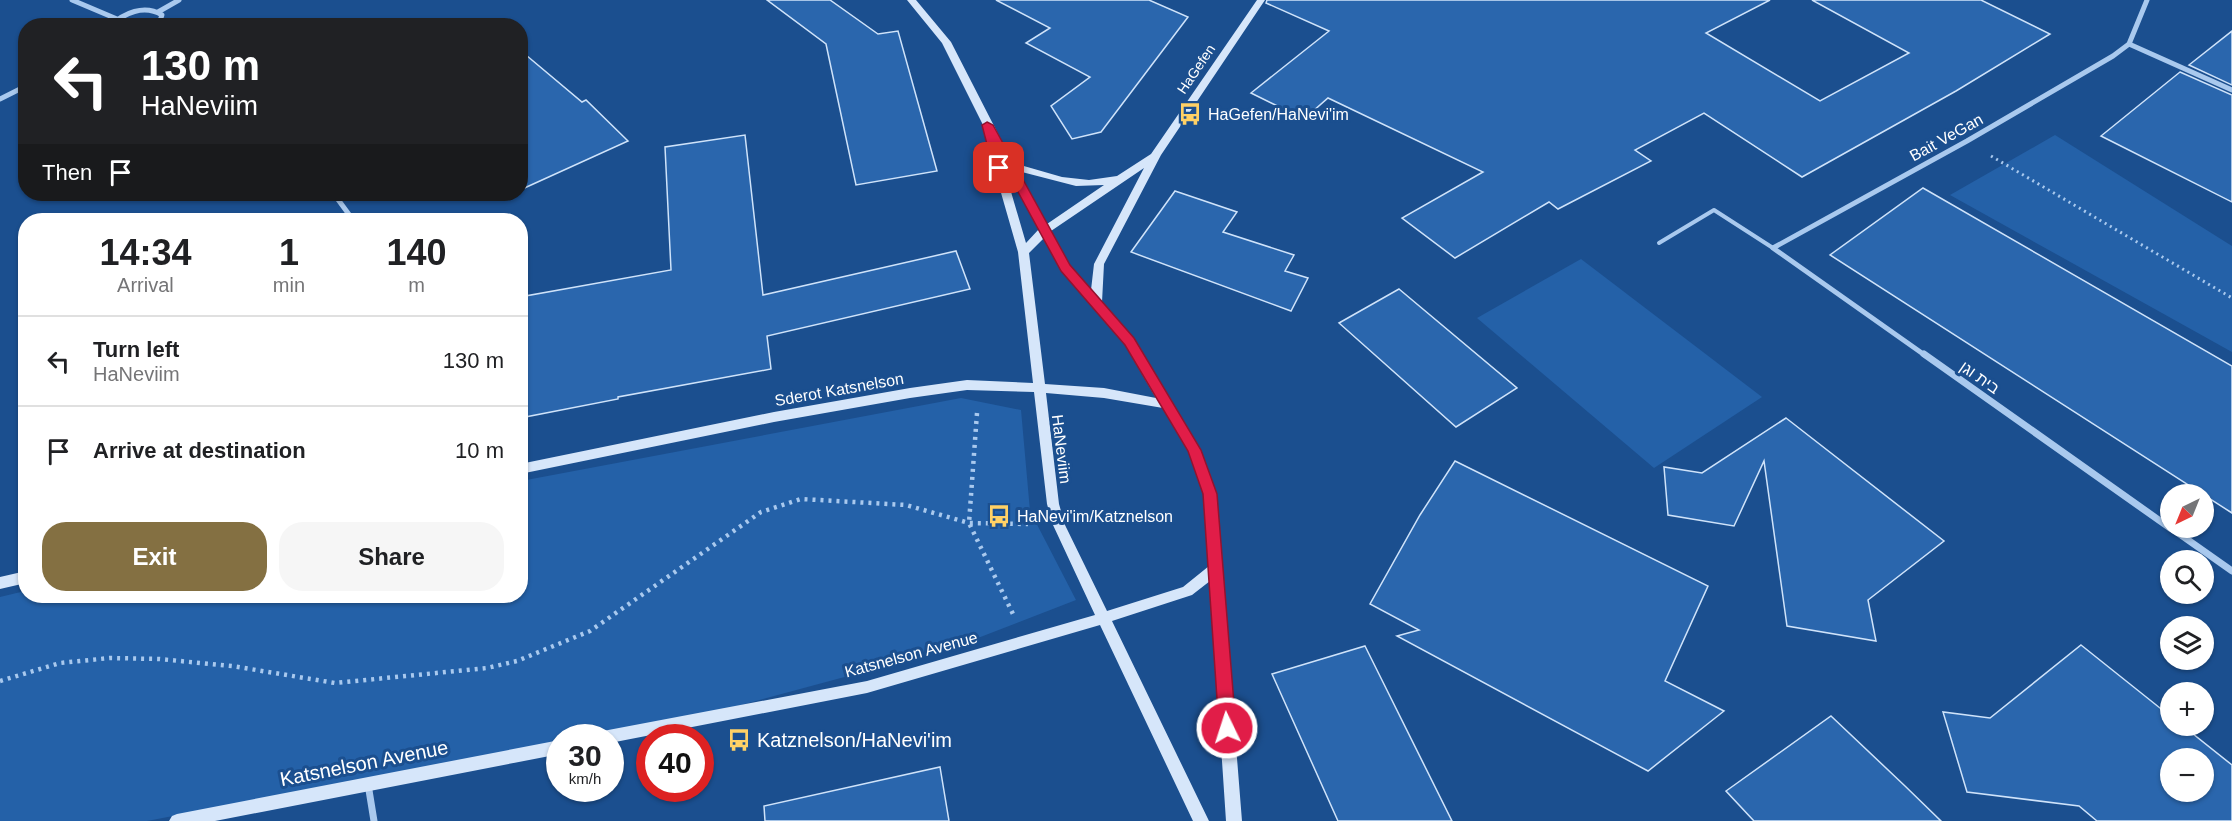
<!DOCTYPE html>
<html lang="en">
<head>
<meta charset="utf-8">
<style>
  :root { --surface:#fff; --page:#f6f6f6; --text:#202124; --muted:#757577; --line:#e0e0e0; --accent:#847042 }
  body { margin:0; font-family:Arial,Heebo,sans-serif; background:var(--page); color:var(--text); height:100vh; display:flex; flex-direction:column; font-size:22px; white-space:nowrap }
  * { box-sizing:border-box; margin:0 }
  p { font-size:20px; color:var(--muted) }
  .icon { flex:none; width:33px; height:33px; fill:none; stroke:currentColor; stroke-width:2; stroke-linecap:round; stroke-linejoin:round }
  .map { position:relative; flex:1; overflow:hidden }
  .side { position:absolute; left:18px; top:213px; width:510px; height:390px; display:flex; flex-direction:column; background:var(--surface); border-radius:24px; box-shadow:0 2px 4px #0004 }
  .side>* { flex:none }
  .top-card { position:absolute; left:18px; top:18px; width:510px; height:183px; border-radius:24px; box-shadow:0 2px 4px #0004; background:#202124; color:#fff; overflow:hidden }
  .needle { width:39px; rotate:223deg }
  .buttons { position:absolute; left:2160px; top:484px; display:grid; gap:12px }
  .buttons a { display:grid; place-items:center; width:54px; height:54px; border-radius:50%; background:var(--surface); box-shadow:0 2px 4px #0004; font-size:30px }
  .speed { position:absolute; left:546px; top:724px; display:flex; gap:12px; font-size:30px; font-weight:700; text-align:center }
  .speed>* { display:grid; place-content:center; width:78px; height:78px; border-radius:50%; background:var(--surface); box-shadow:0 2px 4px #0004; line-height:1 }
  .speed small { font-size:15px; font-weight:400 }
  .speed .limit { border:9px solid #d22; background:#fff; color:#111 }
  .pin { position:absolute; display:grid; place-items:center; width:51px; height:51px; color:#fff; margin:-26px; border-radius:12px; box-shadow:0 3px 9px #0006 }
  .me { position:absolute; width:66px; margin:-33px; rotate:356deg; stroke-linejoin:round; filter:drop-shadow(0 0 4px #0008) }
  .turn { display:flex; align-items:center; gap:21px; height:126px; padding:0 24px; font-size:27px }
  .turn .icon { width:78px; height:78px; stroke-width:2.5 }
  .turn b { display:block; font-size:42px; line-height:51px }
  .then { display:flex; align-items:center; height:57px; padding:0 24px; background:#0003; gap:12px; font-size:22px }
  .eta { display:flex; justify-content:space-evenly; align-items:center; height:102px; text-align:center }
  .eta b { font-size:36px; font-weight:800; line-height:42px }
  .primary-button { display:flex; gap:12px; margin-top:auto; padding:12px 24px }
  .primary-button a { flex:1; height:69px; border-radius:24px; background:var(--accent); color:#fff; font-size:24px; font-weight:800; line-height:69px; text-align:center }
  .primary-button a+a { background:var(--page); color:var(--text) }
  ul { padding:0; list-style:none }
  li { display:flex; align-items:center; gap:18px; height:90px; padding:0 24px; border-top:2px solid var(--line) }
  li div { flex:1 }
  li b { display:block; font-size:22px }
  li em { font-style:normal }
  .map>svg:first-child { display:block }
</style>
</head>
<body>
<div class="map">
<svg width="2232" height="821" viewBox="0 0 2232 821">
  <rect width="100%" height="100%" fill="#1b4f8f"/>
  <!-- green -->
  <g fill="#2461a8">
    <polygon points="2055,135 2232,246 2232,352 1950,195"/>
    <polygon points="1581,259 1762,397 1654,468 1477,318"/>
    <polygon points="961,398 1021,410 1030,511 1076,600 952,648 719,711 578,738 560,738 559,742 147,821 0,821 0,597 25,591 26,596 520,596 521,481"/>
  </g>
  <!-- building -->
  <g fill="#2a66ad" stroke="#cfe3fa" stroke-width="1.5" fill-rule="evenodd">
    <polygon points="767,0 830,0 878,34 898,31 937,171 856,185 826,44"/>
    <polygon points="996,0 1149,0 1188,17 1101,132 1072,139 1051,106 1090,77 1026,43 1050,28"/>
    <polygon points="1267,0 1770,0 1706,33 1820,101 1909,53 1812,0 1981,0 2050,34 1956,91 1802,177 1704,113 1635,150 1651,161 1558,209 1549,202 1455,258 1402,218 1483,172 1328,98 1304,119 1251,93 1329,31 1266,3"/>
    <polygon points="2232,31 2232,85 2189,65"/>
    <polygon points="520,50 582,102 586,100 628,141 520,190"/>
    <polygon points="2180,72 2232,95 2232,202 2101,136"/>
    <polygon points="745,135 763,295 956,251 970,289 767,336 771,369 618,397 618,399 520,418 520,297 671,270 665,147"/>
    <polygon points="1923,188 2232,366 2232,513 1830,255"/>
    <polygon points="1175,191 1237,212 1223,232 1294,255 1285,271 1308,278 1291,311 1131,252"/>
    <polygon points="1399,289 1517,388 1456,427 1339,323"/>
    <polygon points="1786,418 1944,541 1868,600 1876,641 1787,626 1764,461 1734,526 1668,515 1664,467 1702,473"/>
    <polygon points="1455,461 1708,586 1665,681 1724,711 1648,771 1397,636 1419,630 1370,604 1420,515"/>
    <path d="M2081,645L2170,716V726H2183L2232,765V821H2097L2079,806L1967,792L1943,712L1990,718ZM2170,759H2204V792H2170Z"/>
    <polygon points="1365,646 1452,821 1338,821 1272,674"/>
    <polygon points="1831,716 1905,786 1941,821 1754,821 1726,791"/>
    <polygon points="940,767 949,821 765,821 764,806"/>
  </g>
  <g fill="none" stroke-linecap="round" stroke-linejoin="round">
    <!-- path-far1 -->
    <polyline stroke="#a9c9ee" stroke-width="3" stroke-dasharray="2 4" stroke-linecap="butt" points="1991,156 2232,298"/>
    <!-- path -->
    <g stroke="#a9c9ee" stroke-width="4.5" stroke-dasharray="3 5" stroke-linecap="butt">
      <polyline points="977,413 969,523 1013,614"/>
      <polyline points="0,681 60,663 110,658 159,659 232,666 335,683 487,668 517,661 590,631 761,512 801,499 906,505 969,523 1028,524"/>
    </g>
    <!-- lane -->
    <polyline stroke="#a9c9ee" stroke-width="4" points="1659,243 1714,210 1773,248"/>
    <!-- street-far1 -->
    <g stroke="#a9c9ee" stroke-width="5">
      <polyline points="72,0 117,19"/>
      <polyline points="158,12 179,0"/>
      <path d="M110,26C124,13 144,4 162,15L158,26"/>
      <polyline points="2129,44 2232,90"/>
      <polyline points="0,99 26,86"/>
      <polyline points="334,194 353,220"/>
      <polyline points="1926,356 1773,248 1967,141 2113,56 2129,44 2147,0"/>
    </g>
    <!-- street -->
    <g stroke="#a9c9ee" stroke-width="7">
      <polyline points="1924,354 2170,528"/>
      <polyline points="2171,528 2232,571"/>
      <polyline points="368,784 374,821"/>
    </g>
    <!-- secondary -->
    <g fill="#d6e6fa" fill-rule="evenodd">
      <path d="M907,0H916L951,42L1013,163L1062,177L1089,180L1117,176L1151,154L1257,0H1265L1161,155L1104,264L1102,302L1133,339L1198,447L1216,494L1242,821H1226L1210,581L1192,595L1112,621L1209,821H1193L1100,625L867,693L610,743V738H596L598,733L603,731L867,681L1095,615L1053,525L1047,504L1034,392L967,390L910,398L774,422L520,474V464L774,412L910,388L967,380L1033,383L1018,252L987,144L991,141L942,43ZM1002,161L1039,229L1026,243ZM1144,168L1094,264L1091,290L1070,266L1051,231ZM1018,171L1076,186L1104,185L1047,224ZM1044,238L1062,271L1125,345L1156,398L1104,388L1045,384L1029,253ZM1046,393L1104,398L1163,408L1188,451L1204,494L1209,566L1183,587L1107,611L1065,525L1059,504Z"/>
      <polygon points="26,571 26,583 0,589 0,577"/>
      <polygon points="560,740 560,754 215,821 169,821 172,816 177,814"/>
    </g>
  </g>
  <!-- route -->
  <polygon fill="#e11d48" stroke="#92132f" stroke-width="1.5" points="987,122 993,125 1070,265 1134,338 1201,450 1217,494 1236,728 1233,733 1227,735 1221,733 1219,728 1203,494 1188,451 1125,345 1061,271 1005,168 999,171 993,168 982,125"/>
  <!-- icons -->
  <defs>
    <g id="bus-bare" transform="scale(1.8)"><path d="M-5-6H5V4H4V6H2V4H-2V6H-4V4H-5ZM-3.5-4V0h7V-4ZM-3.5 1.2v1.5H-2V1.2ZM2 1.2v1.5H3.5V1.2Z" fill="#ffd166" stroke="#1b4f8f" stroke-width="2.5" paint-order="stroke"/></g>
  </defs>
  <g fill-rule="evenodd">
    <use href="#bus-bare" x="1190" y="114"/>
    <use href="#bus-bare" x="999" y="516"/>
    <use href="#bus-bare" x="739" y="740"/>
  </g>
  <g text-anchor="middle" stroke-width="6" stroke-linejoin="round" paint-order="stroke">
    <!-- far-street labels -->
    <g font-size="14" fill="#fff" stroke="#1b4f8f">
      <text transform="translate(1196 69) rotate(-56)" y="5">HaGefen</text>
    </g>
    <!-- poi labels -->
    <g font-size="16" fill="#fff" stroke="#1b4f8f" text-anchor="start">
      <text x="1208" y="120">HaGefen/HaNevi'im</text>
      <text x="1017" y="522">HaNevi'im/Katznelson</text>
    </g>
    <!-- street labels -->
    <g font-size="16" fill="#fff" stroke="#1b4f8f">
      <text transform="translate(1946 137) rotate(-29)" y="6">Bait VeGan</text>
      <text transform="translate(1980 377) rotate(35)" y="6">בית וגן</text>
      <text transform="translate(839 389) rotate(-10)" y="6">Sderot Katsnelson</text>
      <text transform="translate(1062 449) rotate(83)" y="6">HaNeviim</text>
      <text transform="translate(911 654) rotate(-15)" y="6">Katsnelson Avenue</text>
    </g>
    <!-- near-poi labels -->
    <g font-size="20" fill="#fff" stroke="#1b4f8f" text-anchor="start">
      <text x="757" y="747">Katznelson/HaNevi'im</text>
    </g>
    <!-- near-street labels -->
    <g font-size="20" fill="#fff" stroke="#1b4f8f">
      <text transform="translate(364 763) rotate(-11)" y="7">Katsnelson Avenue</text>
    </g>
  </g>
</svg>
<div class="buttons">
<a><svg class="needle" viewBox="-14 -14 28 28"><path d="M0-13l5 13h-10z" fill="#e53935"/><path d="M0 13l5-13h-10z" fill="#757577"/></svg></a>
<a><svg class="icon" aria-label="search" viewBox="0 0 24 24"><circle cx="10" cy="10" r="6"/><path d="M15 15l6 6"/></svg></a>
<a><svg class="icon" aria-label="layers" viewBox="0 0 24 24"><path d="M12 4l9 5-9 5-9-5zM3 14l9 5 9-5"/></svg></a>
<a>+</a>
<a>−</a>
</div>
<div class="speed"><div>30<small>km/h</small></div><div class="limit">40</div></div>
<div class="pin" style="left:999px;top:168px;background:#d93025"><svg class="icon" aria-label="arrive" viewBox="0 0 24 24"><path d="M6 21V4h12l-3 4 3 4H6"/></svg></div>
<svg class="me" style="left:1227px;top:728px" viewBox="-20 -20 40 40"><circle r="17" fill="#e11d48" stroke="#fff" stroke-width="3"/><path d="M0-11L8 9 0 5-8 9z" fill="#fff"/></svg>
<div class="top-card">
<div class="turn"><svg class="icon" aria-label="left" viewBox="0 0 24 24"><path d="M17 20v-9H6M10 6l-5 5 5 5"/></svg><div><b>130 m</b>HaNeviim</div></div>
<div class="then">Then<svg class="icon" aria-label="arrive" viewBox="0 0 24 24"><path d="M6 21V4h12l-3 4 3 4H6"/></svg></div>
</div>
<section class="side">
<div class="eta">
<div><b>14:34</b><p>Arrival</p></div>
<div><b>1</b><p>min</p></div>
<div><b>140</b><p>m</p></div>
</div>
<ul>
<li><svg class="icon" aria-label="left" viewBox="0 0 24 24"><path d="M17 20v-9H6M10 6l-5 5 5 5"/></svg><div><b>Turn left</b><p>HaNeviim</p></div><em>130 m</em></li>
<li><svg class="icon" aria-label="arrive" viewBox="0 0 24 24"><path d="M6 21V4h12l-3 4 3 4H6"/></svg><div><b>Arrive at destination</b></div><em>10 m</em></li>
</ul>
<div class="primary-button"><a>Exit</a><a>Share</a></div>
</section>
</div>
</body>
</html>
